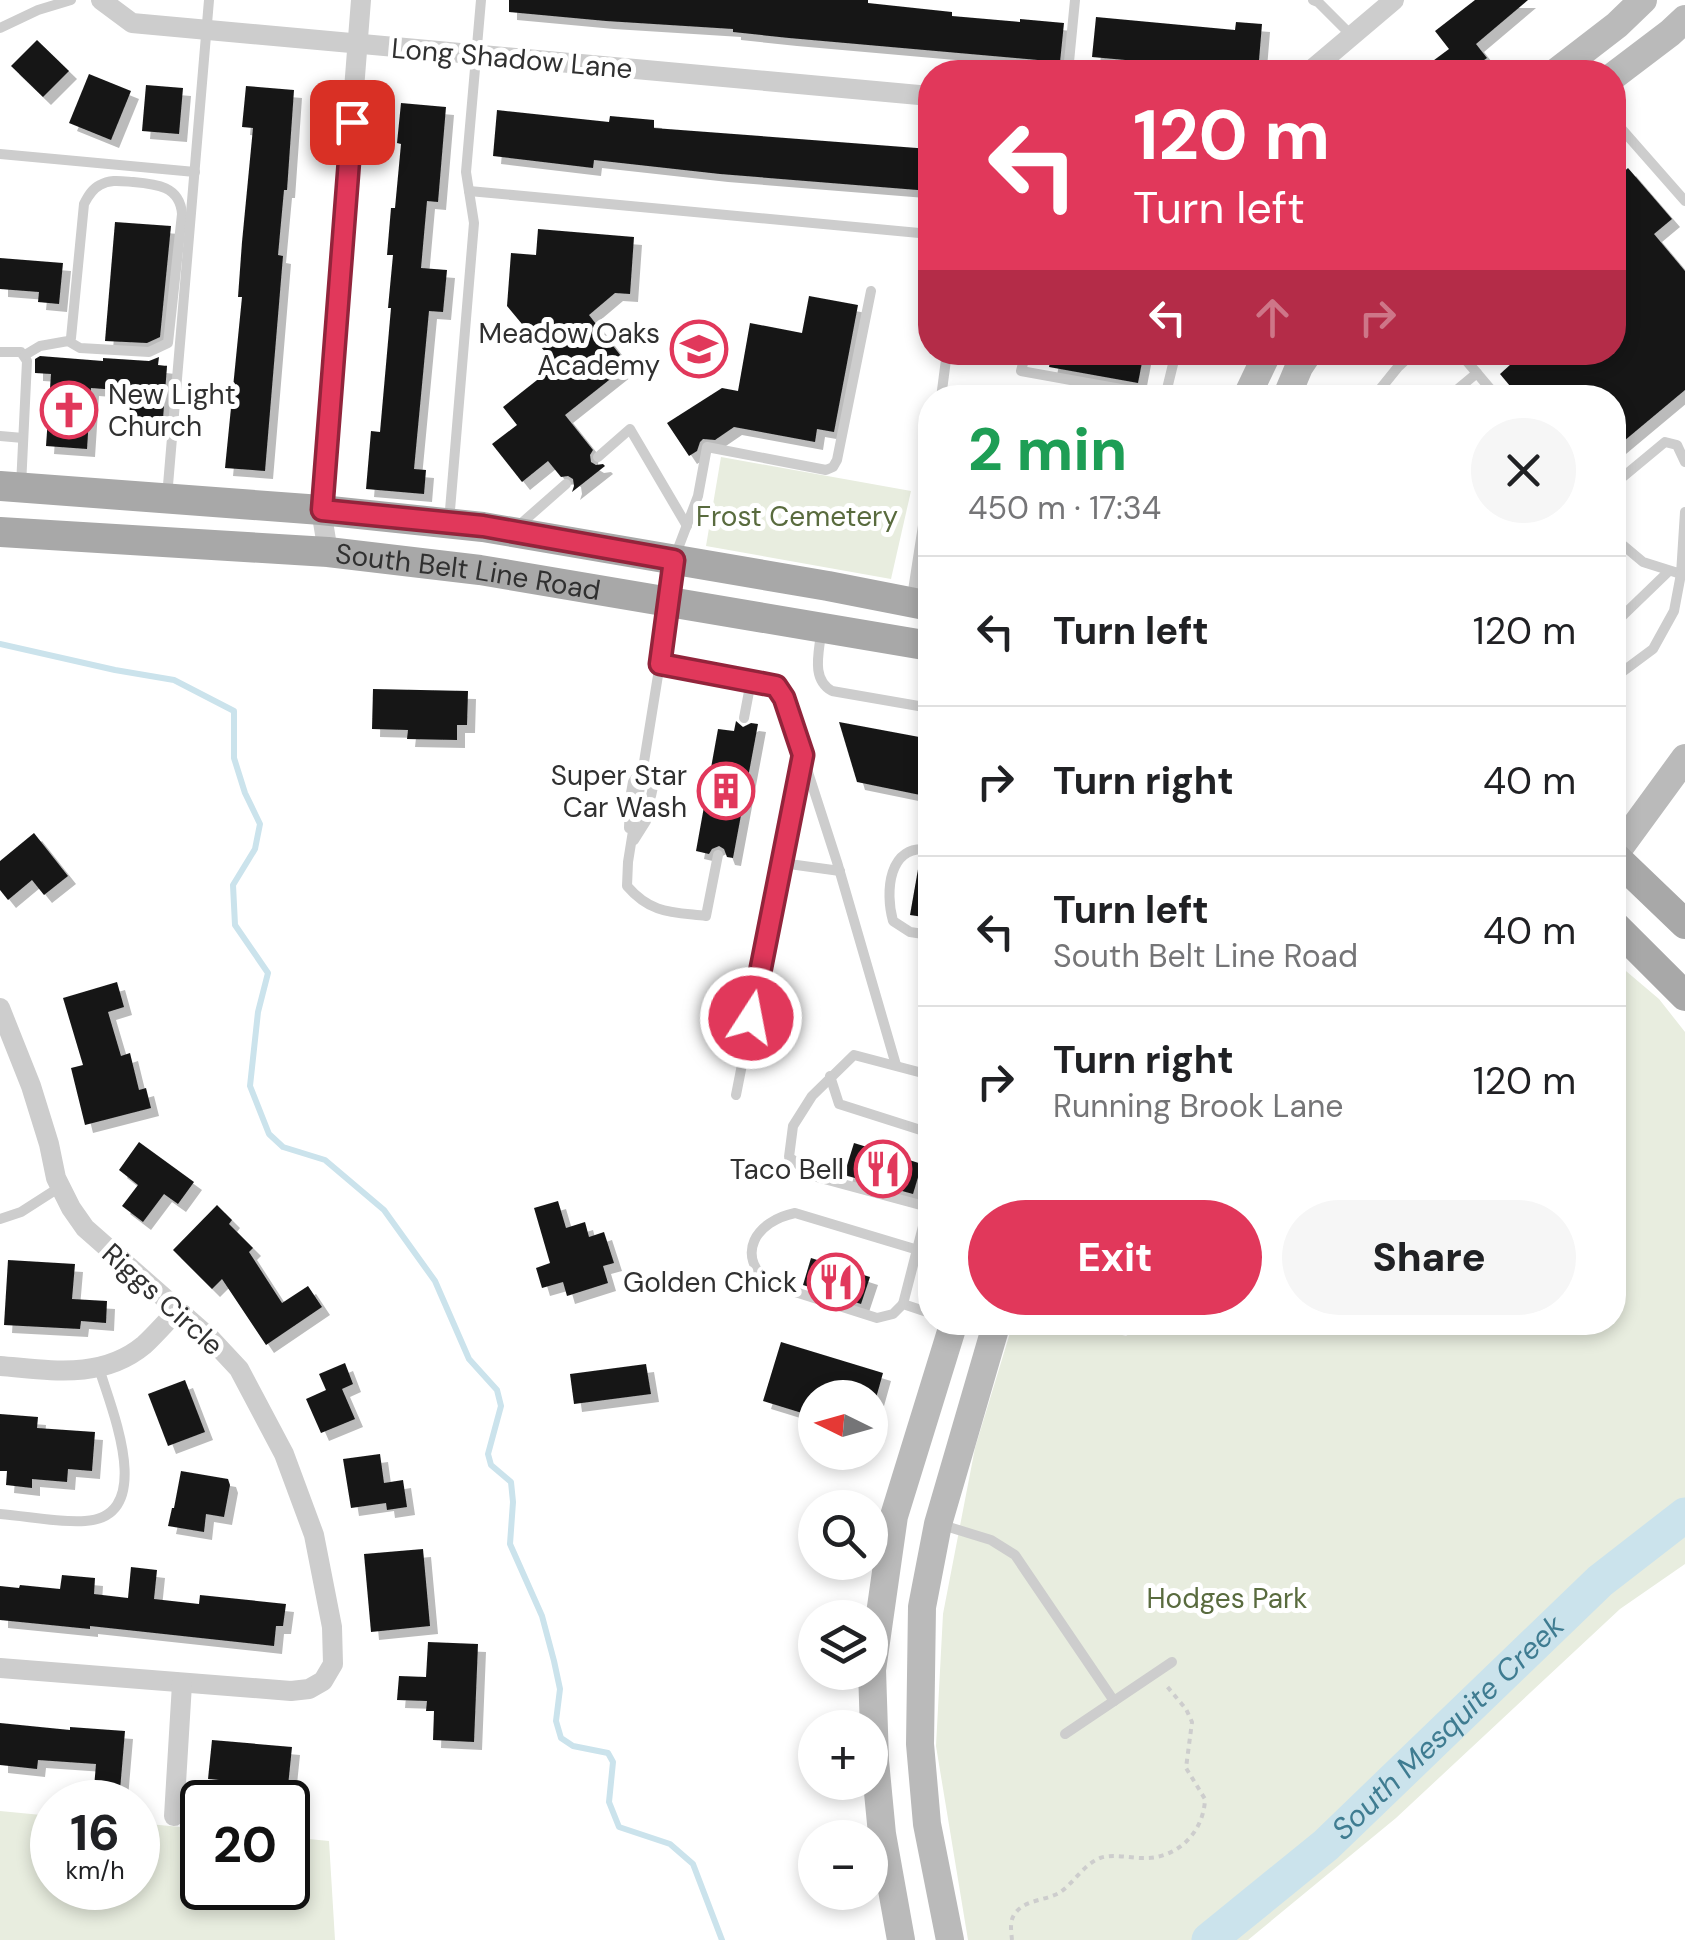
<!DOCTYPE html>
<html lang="en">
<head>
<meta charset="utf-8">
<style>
  :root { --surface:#fff; --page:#f6f6f6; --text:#202124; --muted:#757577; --line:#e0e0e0; --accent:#e1385b }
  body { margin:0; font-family:"DM Sans",sans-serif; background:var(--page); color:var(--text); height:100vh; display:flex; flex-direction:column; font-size:38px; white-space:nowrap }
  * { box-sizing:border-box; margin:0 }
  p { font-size:32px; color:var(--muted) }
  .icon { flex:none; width:55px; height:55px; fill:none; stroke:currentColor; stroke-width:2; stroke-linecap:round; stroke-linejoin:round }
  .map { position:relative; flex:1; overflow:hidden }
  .side { position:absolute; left:918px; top:385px; width:708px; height:950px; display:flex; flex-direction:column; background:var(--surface); border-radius:40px; box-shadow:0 5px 15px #0003 }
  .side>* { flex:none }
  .top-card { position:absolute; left:918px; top:60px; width:708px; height:305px; border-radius:40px; box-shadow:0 5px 15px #0003; background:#e1385b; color:#fff; overflow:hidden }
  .needle { width:65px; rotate:275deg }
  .controls { position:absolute; left:798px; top:1380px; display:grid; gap:20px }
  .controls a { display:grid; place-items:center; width:90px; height:90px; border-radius:50%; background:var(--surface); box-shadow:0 5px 15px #0003; font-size:50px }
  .speed { position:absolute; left:30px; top:1780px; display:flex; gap:20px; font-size:50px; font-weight:700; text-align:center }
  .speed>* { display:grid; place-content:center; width:130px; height:130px; border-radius:50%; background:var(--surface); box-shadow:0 5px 15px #0003; line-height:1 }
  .speed small { font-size:25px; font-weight:400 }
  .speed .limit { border:5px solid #111; border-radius:15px; background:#fff; color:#111 }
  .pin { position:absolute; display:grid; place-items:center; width:85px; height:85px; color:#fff; margin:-42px; border-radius:20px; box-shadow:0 5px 15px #0006 }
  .me { position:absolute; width:110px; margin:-55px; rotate:11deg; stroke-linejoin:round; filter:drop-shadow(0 0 8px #0008) }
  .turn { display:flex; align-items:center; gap:35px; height:210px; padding:0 50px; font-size:45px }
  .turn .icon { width:130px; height:130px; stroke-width:2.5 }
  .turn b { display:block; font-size:70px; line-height:85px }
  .lanes { display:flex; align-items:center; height:95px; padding:0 50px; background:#0003; justify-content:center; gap:50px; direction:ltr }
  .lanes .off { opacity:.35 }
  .round { display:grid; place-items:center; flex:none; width:105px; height:105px; border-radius:52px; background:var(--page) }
  .head { display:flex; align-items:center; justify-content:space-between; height:170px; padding:0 50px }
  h1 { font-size:60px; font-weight:800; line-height:75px; color:#1e9e55 }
  .primary-button { display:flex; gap:20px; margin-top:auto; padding:20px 50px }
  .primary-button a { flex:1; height:115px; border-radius:60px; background:var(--accent); color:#fff; font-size:40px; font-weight:800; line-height:115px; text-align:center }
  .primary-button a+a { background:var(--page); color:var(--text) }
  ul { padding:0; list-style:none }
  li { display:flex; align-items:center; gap:30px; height:150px; padding:0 50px; border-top:2px solid var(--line) }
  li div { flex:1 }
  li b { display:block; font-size:38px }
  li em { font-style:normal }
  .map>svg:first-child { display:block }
</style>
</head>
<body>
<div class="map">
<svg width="1685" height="1940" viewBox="0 0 1685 1940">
  <defs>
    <filter id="shadow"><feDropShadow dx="8" dy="8" stdDeviation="0" flood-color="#0004"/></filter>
  </defs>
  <rect width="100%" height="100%" fill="#fff"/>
  <!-- green -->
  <g fill="#e8eddf">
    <polygon points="721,457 911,491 891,579 706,546"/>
    <polygon points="1613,960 1659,999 1685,1032 1685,1564 1620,1609 1396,1818 1248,1940 968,1940 936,1746 943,1614 975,1448 1013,1323 1076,1323 1126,1336 1148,1322 1612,1322"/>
    <polygon points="0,1811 52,1816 52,1888 138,1888 138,1823 202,1829 202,1888 288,1888 288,1837 329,1841 335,1940 0,1940"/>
  </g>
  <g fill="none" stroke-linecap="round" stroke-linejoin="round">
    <!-- stream -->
    <polyline stroke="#cbe3ec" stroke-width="6" points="0,644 115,670 174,680 234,711 234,758 245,793 260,824 255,849 233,885 235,925 268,973 258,1012 250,1086 269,1134 283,1147 325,1160 384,1210 435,1281 469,1359 497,1390 501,1406 488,1454 491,1465 511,1482 513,1502 510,1544 542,1616 554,1661 560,1689 556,1721 561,1738 573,1746 608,1753 613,1762 609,1802 619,1827 670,1844 693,1864 722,1940"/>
    <!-- river -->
    <path stroke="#cbe3ec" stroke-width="35" id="s1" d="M1209,1940L1326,1845L1600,1581L1685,1515"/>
  </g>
  <!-- building -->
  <g fill="#171717" filter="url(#shadow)">
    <polygon points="509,0 868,0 868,3 952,12 952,16 1020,22 1020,19 1064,23 1060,62 789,38 733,32 733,29 606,21 509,12"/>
    <polygon points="1475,0 1528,0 1476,44 1487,58 1467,72 1418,72 1449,49 1435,31"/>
    <polygon points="1096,17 1235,30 1236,22 1262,24 1258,72 1092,57"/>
    <polygon points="37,40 69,71 43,97 11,66"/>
    <polygon points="89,74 131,91 111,140 69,123"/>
    <polygon points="146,85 183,88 179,134 142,131"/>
    <polygon points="246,86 294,90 287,190 284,190 278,255 283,256 265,471 225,468 242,297 238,297 242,242 253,128 242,127"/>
    <polygon points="401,103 446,107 438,202 427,201 421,268 447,270 443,312 429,311 414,469 426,470 424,494 366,489 371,431 380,432 391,308 388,308 393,255 387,255 391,208 395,208 401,144 397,143"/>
    <polygon points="497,110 609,122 610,116 654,120 654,128 930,149 930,191 720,174 594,160 593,168 493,156"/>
    <polygon points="1628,168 1672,219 1654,234 1685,271 1685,390 1612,451 1612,398 1520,398 1500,374 1511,364 1501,352 1612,352 1612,182"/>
    <polygon points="115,222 171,226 160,337 147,343 105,341"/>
    <polygon points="538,229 634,237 630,294 615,293 589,315 628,365 565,415 593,450 590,455 591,462 596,465 603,464 605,466 572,492 574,486 573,479 568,476 561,477 548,461 522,482 492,444 517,425 503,407 556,365 507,306 511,253 536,255"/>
    <polygon points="0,258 63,263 59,304 38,302 39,292 0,289"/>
    <polygon points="809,296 858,305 834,432 817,429 815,442 734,427 715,440 703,439 700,442 697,451 689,456 667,423 722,388 738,391 750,323 802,333"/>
    <polygon points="1052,352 1144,352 1138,383 1049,367"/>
    <polygon points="40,356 103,361 103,358 149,361 159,357 158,365 167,366 162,432 128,430 131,391 91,388 87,449 46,446 51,374 35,373 35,359"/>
    <polygon points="373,689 468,691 467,725 457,725 457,740 407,739 408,730 372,729"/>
    <polygon points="736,721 743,727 751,723 758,724 733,858 727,857 724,849 719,846 712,849 709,854 696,851 718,729 734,731"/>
    <polygon points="839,722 930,739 930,797 857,782"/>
    <polygon points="34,833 68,876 44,895 32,880 8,900 0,890 0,861"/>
    <polygon points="920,858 930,859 930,918 910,915"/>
    <polygon points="117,982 124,1007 108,1012 121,1056 130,1053 139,1090 146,1088 151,1108 85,1125 71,1068 83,1065 63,998"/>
    <polygon points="139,1142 194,1182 178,1204 164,1194 143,1222 122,1206 138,1185 119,1170"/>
    <polygon points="854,1143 922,1164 913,1194 844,1175"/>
    <polygon points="558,1201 566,1228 585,1222 589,1237 604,1232 614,1263 603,1266 608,1283 567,1296 563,1282 542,1288 536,1268 550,1263 534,1208"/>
    <polygon points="217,1205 232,1220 229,1224 253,1248 249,1252 282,1303 308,1286 322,1307 266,1345 222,1279 212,1289 173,1250"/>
    <polygon points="811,1258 870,1277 861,1304 803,1285"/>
    <polygon points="8,1260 75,1264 72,1299 107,1301 106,1323 81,1321 80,1329 4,1325"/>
    <polygon points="781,1342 883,1373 876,1398 815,1398 815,1417 763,1401"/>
    <polygon points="345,1363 353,1384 342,1389 355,1419 321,1433 306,1399 326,1390 319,1374"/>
    <polygon points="646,1364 651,1394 574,1404 570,1374"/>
    <polygon points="185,1380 205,1432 168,1446 148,1394"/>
    <polygon points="0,1414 38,1417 37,1428 95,1432 92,1471 68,1469 67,1482 32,1479 32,1488 6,1485 7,1471 0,1471"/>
    <polygon points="380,1454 384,1483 403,1480 407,1507 387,1510 386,1503 351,1508 343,1459"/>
    <polygon points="181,1471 228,1479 230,1485 224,1517 206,1514 204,1532 168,1526 172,1508 174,1508"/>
    <polygon points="423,1549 430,1626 371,1632 364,1554"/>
    <polygon points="131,1567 157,1570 154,1599 199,1604 200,1595 286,1604 283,1626 276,1626 274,1646 90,1626 90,1629 0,1620 0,1586 19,1588 20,1585 60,1589 62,1575 95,1578 94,1594 128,1598"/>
    <polygon points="428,1642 478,1644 474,1742 433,1740 434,1711 426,1711 427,1701 397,1700 399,1676 426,1677"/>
    <polygon points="0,1723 70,1730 70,1727 125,1731 120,1790 94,1788 96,1764 38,1760 37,1769 0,1765"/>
    <polygon points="212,1740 292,1747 288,1786 208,1779"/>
  </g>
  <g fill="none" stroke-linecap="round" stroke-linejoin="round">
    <!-- path -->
    <path stroke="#cdcdcd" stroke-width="4" stroke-dasharray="5 5" stroke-linecap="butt" d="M1012,1940C1011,1929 1009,1919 1017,1911C1027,1900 1046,1900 1059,1893C1074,1883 1083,1865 1100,1858C1114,1853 1132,1859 1147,1858C1180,1857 1204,1830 1205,1799L1186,1768L1192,1722L1186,1709L1165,1684"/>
    <!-- lane -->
    <g stroke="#cdcdcd" stroke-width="10">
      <polyline points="1313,0 1318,2 1351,35"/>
      <polyline points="0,28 38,10 71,0"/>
      <polyline points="1068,72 1075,0"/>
      <polyline points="1612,118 1685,201"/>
      <polyline points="0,154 195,172"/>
      <polyline points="469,191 930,234"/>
      <polyline points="871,291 837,460 833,467 826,470 707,447 698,496 674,559 660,663 775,686 784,698 837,862 896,1065"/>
      <polyline points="0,352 21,352 27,361 21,486"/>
      <polyline points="1026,352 1021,371 1165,397 1176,352"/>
      <polyline points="1459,352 1498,398"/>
      <path d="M25,355L40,346L68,341L71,338L84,204C88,196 92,189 100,185C110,179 121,181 133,182C156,184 180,186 182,214L168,343L149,352L80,348L68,341"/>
      <polyline points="941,398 947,352"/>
      <polyline points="1373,398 1398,367 1414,352"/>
      <polyline points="1447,398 1477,373"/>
      <polyline points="0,436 23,438"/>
      <polyline points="598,457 630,429 687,526"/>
      <polyline points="1612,486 1665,442 1677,445 1685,462"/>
      <polyline points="167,497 209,0"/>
      <polyline points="449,522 474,223 466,172 481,0"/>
      <polyline points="516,528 566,484"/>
      <polyline points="1612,536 1643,562 1681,574 1685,512"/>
      <polyline points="912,597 930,480"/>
      <polyline points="1612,626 1669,571"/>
      <path d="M821,633C819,653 811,679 832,691L930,708"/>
      <polyline points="1612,676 1618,675 1653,649 1674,611 1681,574 1684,574"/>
      <polyline points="744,718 751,681"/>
      <polyline points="631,793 633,782 643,768 653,787 651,796"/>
      <polyline points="639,793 660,663"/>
      <path d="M637,806L628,862L627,886C651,914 672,912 706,916L718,855"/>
      <polyline points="629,828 630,804"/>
      <polyline points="634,840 646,821 649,809"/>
      <path d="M930,850C888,842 885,893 893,921L910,932L930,935"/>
      <polyline points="782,863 840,871"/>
      <polyline points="930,1075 854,1055 812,1096 793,1126 789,1157 813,1176 928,1207 930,1200"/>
      <polyline points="830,1076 839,1104 930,1133"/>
      <polyline points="736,1095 803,756"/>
      <polyline points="0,1219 21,1212 60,1187"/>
      <path d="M918,1250L795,1213C756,1221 734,1255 770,1284L877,1318L893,1314L903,1304L930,1313"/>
      <polyline points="903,1304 928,1207"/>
      <path d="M0,1514C27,1516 59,1523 85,1521C158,1516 110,1406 99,1368"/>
      <polyline points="939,1524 991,1540 1015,1555 1114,1701"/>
      <polyline points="1065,1734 1172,1662"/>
    </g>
    <!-- street -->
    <g stroke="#cdcdcd" stroke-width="20">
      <polyline points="101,0 132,23 930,96"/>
      <polyline points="1309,72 1394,0"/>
      <polyline points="328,552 321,510 361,0"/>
      <polyline points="0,1008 31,1086 49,1144 56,1178 71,1208 85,1228 211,1339 239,1369 284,1454 314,1535 332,1627 333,1664 323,1681 309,1689 291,1691 0,1668"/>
      <path d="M0,1366C50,1370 102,1380 144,1345C155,1335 166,1322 177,1311"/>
      <polyline points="174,1816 182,1684"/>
    </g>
    <!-- secondary -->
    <g stroke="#bababa" stroke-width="28">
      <polyline points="1556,72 1617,25 1643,0"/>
      <polyline points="1612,77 1670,33 1685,19"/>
      <polyline points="1246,398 1268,352"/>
      <polyline points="1286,398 1299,367 1309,352"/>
      <polyline points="1612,858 1685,758"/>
      <polyline points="901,1940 882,1834 875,1761 872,1670 894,1516 954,1322"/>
      <polyline points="950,1940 927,1824 920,1744 922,1607 938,1524 997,1322"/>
    </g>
    <!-- primary -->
    <g stroke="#a8a8a8" stroke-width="30">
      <polyline points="0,486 321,510 483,527 828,586 930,606"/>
      <path id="s2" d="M0,532L328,552L480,570L930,646"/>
      <polyline points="1612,854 1685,924"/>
      <polyline points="1612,923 1685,996"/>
    </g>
  </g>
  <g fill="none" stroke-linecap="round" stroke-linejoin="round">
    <!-- route casing -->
    <g stroke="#92243b" stroke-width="25">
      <polyline id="route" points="352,122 322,510 483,526 674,560 660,664 776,686 784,698 803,755 751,1018"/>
    </g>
    <!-- route -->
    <use href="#route" stroke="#e1385b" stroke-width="18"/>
  </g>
  <!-- icons -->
  <defs>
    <g id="school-ring" transform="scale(2.875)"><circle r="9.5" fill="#fff" stroke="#e1385b" stroke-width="1.5"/><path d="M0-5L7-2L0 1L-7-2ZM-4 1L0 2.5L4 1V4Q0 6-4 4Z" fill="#e1385b"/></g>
    <g id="church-ring" transform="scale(2.875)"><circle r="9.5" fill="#fff" stroke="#e1385b" stroke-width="1.5"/><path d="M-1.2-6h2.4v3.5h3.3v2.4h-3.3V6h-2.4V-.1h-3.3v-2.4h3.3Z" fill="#e1385b"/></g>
    <g id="building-ring" transform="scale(2.875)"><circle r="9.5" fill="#fff" stroke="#e1385b" stroke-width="1.5"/><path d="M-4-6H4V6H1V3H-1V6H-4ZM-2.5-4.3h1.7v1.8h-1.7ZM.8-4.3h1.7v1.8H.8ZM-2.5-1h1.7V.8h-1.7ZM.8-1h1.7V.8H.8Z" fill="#e1385b"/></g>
    <g id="restaurant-ring" transform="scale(2.875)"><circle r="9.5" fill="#fff" stroke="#e1385b" stroke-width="1.5"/><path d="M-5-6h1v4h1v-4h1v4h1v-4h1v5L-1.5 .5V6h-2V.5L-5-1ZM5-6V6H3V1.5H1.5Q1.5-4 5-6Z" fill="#e1385b"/></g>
  </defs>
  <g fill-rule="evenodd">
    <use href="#school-ring" x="699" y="349"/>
    <use href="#church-ring" x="69" y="410"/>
    <use href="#building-ring" x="726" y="791"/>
    <use href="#restaurant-ring" x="883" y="1169"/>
    <use href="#restaurant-ring" x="836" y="1282"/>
  </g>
  <g text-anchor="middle" stroke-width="10" stroke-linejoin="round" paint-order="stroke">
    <!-- street labels -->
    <g font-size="28" fill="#303030" stroke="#fff">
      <text transform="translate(512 58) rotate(5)" y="10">Long Shadow Lane</text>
      <text dy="10" stroke="none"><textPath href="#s2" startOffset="470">South Belt Line Road</textPath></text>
      <text transform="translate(163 1299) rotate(42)" y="10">Riggs Circle</text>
    </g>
    <!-- poi labels -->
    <g font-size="28" fill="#303030" stroke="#fff" text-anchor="end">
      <text x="660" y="343">Meadow Oaks<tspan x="660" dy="32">Academy</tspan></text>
      <text x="108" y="404" text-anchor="start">New Light<tspan x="108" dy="32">Church</tspan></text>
      <text x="687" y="785">Super Star<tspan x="687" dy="32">Car Wash</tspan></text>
      <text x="844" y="1179">Taco Bell</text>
      <text x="797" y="1292">Golden Chick</text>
    </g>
    <!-- park labels -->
    <g font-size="28" fill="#596b3e" stroke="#fff">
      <text x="797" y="526">Frost Cemetery</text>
      <text x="1227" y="1608">Hodges Park</text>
    </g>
    <!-- water labels -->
    <g font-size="30" font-style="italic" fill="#3f7c91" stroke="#fff">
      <text dy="10" stroke="none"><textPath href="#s1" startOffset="320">South Mesquite Creek</textPath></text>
    </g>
  </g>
</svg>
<div class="controls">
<a><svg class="needle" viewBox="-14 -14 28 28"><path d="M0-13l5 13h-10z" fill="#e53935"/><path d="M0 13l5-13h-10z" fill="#757577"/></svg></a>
<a><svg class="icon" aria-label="search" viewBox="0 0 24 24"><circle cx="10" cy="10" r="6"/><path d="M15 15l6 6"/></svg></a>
<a><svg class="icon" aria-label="layers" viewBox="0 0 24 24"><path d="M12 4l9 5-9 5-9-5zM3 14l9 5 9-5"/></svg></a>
<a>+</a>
<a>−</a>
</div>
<div class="speed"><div>16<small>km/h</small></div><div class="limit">20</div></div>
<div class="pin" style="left:352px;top:122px;background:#d93025"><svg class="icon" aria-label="arrive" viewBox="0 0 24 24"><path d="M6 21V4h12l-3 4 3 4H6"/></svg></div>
<svg class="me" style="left:751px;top:1018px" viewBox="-20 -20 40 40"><circle r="17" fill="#e1385b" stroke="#fff" stroke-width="3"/><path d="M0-11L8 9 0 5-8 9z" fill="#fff"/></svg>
<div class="top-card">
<div class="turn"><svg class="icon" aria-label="left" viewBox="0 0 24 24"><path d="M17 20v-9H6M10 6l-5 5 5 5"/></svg><div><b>120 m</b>Turn left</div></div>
<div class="lanes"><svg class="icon" aria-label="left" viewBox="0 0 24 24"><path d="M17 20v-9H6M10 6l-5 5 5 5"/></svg><svg class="icon off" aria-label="ahead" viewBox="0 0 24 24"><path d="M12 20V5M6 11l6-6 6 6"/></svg><svg class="icon off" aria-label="right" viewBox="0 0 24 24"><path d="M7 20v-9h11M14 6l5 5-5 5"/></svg></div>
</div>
<section class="side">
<div class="head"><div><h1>2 min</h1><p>450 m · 17:34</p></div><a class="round"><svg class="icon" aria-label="close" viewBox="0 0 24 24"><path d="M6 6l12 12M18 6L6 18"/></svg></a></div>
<ul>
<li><svg class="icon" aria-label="left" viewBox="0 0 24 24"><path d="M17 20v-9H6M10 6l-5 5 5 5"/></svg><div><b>Turn left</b></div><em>120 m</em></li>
<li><svg class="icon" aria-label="right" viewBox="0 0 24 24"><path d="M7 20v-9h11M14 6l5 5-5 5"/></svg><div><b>Turn right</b></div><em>40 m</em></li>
<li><svg class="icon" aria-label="left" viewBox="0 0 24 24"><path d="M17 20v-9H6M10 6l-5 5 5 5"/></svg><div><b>Turn left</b><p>South Belt Line Road</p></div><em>40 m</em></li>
<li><svg class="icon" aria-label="right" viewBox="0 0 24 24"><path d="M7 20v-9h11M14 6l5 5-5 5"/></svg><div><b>Turn right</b><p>Running Brook Lane</p></div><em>120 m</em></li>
</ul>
<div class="primary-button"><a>Exit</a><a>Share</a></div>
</section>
</div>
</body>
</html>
